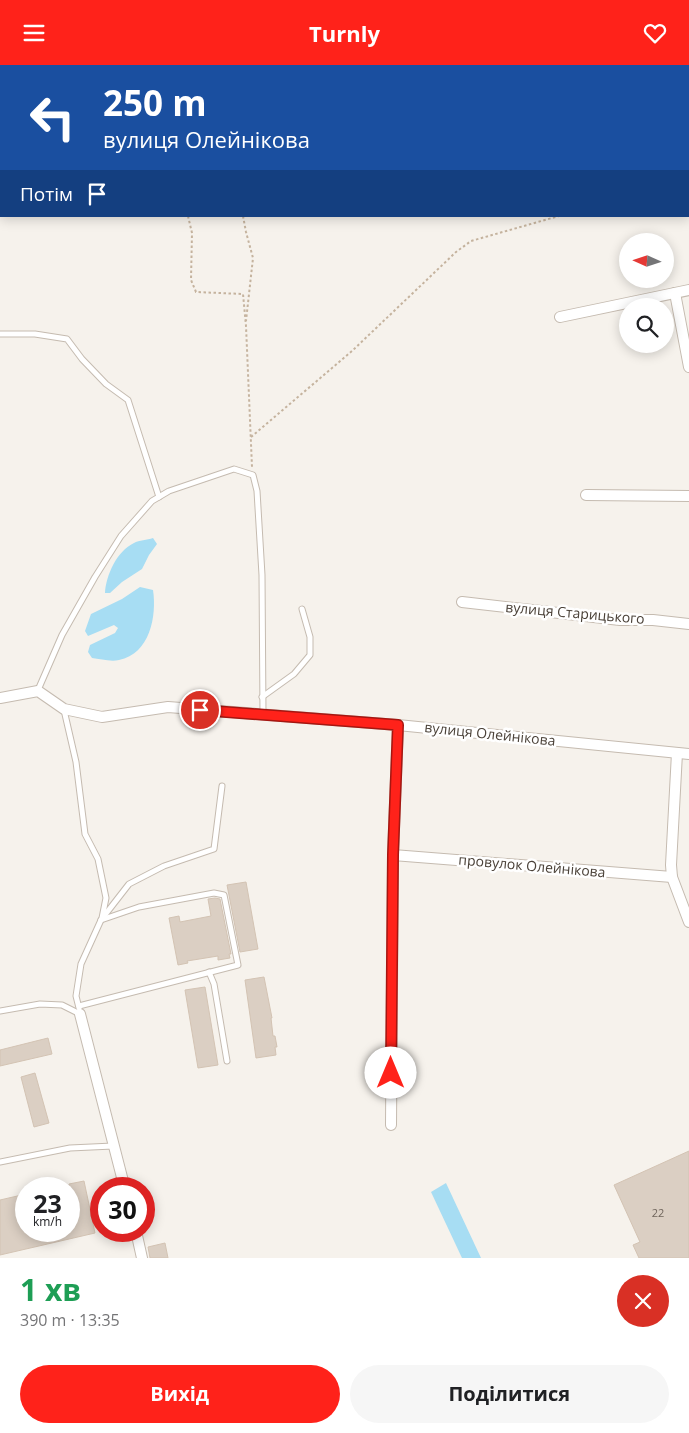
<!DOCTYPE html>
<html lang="uk">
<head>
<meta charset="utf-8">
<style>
  :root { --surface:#fff; --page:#f6f6f6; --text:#202124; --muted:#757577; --accent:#ff221a }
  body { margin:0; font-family:"Open Sans",sans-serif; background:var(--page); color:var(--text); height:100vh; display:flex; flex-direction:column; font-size:19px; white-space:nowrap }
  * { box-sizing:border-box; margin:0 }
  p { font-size:16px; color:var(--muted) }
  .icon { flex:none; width:28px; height:28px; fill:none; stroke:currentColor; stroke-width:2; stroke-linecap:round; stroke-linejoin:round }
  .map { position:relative; height:1193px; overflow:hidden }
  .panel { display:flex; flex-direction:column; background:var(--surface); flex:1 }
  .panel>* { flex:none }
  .hud { position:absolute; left:0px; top:0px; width:690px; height:152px; box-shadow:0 2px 12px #0003; background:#1a4fa0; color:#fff; overflow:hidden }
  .needle { width:32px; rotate:273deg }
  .controls { position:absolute; left:619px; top:168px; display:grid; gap:10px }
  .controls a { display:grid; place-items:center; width:55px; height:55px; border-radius:50%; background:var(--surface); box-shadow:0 2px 12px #0003; font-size:25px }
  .speed { position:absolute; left:15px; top:1112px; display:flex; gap:10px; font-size:25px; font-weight:700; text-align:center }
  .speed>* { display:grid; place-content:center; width:65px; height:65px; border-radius:50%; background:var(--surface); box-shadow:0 2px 12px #0003; line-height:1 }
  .speed small { font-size:12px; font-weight:400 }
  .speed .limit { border:8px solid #d22; background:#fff; color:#111 }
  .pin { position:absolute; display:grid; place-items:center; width:42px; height:42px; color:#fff; margin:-21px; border:2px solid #fff; border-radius:50%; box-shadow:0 1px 5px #0007 }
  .me { position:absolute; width:55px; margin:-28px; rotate:0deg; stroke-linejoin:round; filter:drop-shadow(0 0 4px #0008) }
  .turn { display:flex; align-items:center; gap:18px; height:105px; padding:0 20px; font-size:22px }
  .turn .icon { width:65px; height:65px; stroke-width:2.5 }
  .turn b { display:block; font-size:35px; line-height:42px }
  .then { display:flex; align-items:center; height:48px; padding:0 20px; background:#0003; gap:10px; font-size:19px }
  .round { display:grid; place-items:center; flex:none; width:52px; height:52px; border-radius:26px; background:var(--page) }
  .headline { display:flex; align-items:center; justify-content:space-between; height:85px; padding:0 20px }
  h1 { font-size:30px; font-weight:700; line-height:38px; color:#1e9e55 }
  .primary-button { display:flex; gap:10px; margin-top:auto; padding:10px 20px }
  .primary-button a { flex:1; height:58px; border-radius:30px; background:var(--accent); color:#fff; font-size:20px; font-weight:700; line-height:58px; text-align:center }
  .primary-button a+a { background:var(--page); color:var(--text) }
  header { display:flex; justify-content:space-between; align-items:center; height:65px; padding:0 20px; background:var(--accent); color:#fff; font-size:22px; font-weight:700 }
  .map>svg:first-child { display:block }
</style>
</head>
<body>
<header><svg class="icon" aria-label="menu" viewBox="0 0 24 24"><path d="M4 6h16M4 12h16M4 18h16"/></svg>Turnly<svg class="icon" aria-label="heart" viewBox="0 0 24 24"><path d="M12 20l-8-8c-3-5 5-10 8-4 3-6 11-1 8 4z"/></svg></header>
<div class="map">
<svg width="689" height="1193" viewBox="0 0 689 1193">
  <rect width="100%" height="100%" fill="#f6f2ec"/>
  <!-- water -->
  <g fill="#a7ddf3">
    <path d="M153,473L157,479L149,490L142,504L122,517L110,528H105C106,510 117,486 134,478C139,475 147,475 153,473Z"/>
    <path d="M140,522L153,525C157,551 150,589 119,595C111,597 100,594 92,593L88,587L90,580L115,568L118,563L114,560L88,571L85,566L91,549L122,534Z"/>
    <polygon points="446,1118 481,1193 462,1193 431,1127"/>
  </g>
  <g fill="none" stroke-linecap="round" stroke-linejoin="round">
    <!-- stream -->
    <polyline stroke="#a7ddf3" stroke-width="2.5" points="0,147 1,146"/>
  </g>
  <!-- building -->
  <g fill="#dbcfc3" stroke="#d3c3b3">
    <polygon points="246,817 258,884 240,887 227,820"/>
    <polygon points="215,833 220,834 231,889 229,889 230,893 218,895 218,891 187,896 188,898 178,900 169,853 179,851 180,857 211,851 208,834"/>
    <polygon points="264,912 272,953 271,953 273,971 275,971 277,982 275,982 276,990 256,993 245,915"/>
    <polygon points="205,922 218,1000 198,1003 185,925"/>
    <polygon points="48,973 52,989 0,1001 0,985"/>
    <polygon points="35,1008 49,1058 34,1062 21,1012"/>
    <polygon points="689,1086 689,1193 639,1193 633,1180 640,1177 614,1120"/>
    <polygon points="84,1116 95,1168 0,1190 0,1135 26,1129 26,1166 69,1166 69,1119"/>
    <polygon points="165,1178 168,1193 150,1193 148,1182"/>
  </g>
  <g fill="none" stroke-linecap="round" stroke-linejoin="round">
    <!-- service casing -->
    <g stroke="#c5bbb0" stroke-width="7">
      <g id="service">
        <polyline points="671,0 676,0"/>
        <polyline points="0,269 35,269 67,274 82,294 106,319 128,335 159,432"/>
        <polyline points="38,625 62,570 95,512 121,471 152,436 169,426 234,404 253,410 257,426 262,510 263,649"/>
        <polyline points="262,632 294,609 310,590 310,572 302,544"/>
        <polyline points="64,645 76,697 85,769 98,794 106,833 102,853"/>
        <polyline points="209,907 214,919 227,996"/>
        <polyline points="79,941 238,900 224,830 214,828 139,842 101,855"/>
        <polyline points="79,943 76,931 81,899 101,855 129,819 164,801 214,784 222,721"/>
        <polyline points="0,946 40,939 62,940 80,949"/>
        <polyline points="0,1097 70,1083 113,1081"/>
      </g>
    </g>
    <!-- minor casing -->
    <g stroke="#c5bbb0" stroke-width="12">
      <g id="minor">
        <polyline points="675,228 689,302"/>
        <polyline points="560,252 689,225"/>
        <polyline points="586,430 689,431"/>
        <polyline points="462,537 620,555 653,555 689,559"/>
        <polyline points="0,633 38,626 64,644 102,652 168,642 398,660 689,689"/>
        <polyline points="677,688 671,800 672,812 689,857"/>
        <polyline points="393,790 672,812"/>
        <polyline points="80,949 125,1124"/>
        <polyline points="391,1060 393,790 398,660"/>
        <polyline points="136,1166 142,1193"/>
      </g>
    </g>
    <!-- path -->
    <g stroke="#c5b39e" stroke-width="2" stroke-dasharray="2.5 2.5" stroke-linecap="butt">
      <polyline points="532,0 532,1"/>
      <polyline points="400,1 405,0"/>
      <polyline points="0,88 1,88"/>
      <polyline points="188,151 192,168 191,215 196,227 243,229 246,261 252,402"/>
      <polyline points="243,151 246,167 253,193 246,256"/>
      <polyline points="251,372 352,286 456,187 471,176 559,151"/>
    </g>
    <!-- service -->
    <use href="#service" stroke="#fff" stroke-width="5"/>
    <!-- minor -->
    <use href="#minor" stroke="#fff" stroke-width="10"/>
  </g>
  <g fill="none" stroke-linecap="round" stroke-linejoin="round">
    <!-- route casing -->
    <g stroke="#a61611" stroke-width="12">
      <polyline id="route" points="200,645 398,660 393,790 391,1008"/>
    </g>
    <!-- route -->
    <use href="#route" stroke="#ff221a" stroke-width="9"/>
  </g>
  <g text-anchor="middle" stroke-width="5" stroke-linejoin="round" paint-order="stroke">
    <!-- number labels -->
    <g font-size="11" fill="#6f655c">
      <text x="658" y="1152">22</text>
    </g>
    <!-- street labels -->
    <g font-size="14" fill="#4b4239" stroke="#fff">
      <text transform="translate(575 548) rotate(5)" y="5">вулиця Старицького</text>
      <text transform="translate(490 669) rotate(6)" y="5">вулиця Олейнікова</text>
      <text transform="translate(532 801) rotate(5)" y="5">провулок Олейнікова</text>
    </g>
  </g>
</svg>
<div class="controls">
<a><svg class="needle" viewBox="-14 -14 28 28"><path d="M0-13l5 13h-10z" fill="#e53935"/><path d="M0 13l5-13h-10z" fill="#757577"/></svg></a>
<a><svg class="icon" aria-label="search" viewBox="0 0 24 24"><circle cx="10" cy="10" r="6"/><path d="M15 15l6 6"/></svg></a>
</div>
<div class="speed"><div>23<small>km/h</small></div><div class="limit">30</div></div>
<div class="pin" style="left:200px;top:645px;background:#d93025"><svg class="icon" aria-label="arrive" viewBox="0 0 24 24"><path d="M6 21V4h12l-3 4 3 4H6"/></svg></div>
<svg class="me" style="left:391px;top:1008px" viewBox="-20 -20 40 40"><circle r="19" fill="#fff"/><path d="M0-13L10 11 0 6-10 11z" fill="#ff221a"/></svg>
<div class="hud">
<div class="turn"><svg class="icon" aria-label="left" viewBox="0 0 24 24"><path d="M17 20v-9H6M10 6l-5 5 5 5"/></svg><div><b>250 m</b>вулиця Олейнікова</div></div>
<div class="then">Потім<svg class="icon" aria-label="arrive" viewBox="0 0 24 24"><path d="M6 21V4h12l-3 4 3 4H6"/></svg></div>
</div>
</div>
<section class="panel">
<div class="headline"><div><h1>1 хв</h1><p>390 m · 13:35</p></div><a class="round" style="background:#d93025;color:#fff"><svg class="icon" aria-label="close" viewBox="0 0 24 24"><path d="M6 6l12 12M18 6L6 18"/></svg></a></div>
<div class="primary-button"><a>Вихід</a><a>Поділитися</a></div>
</section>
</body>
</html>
